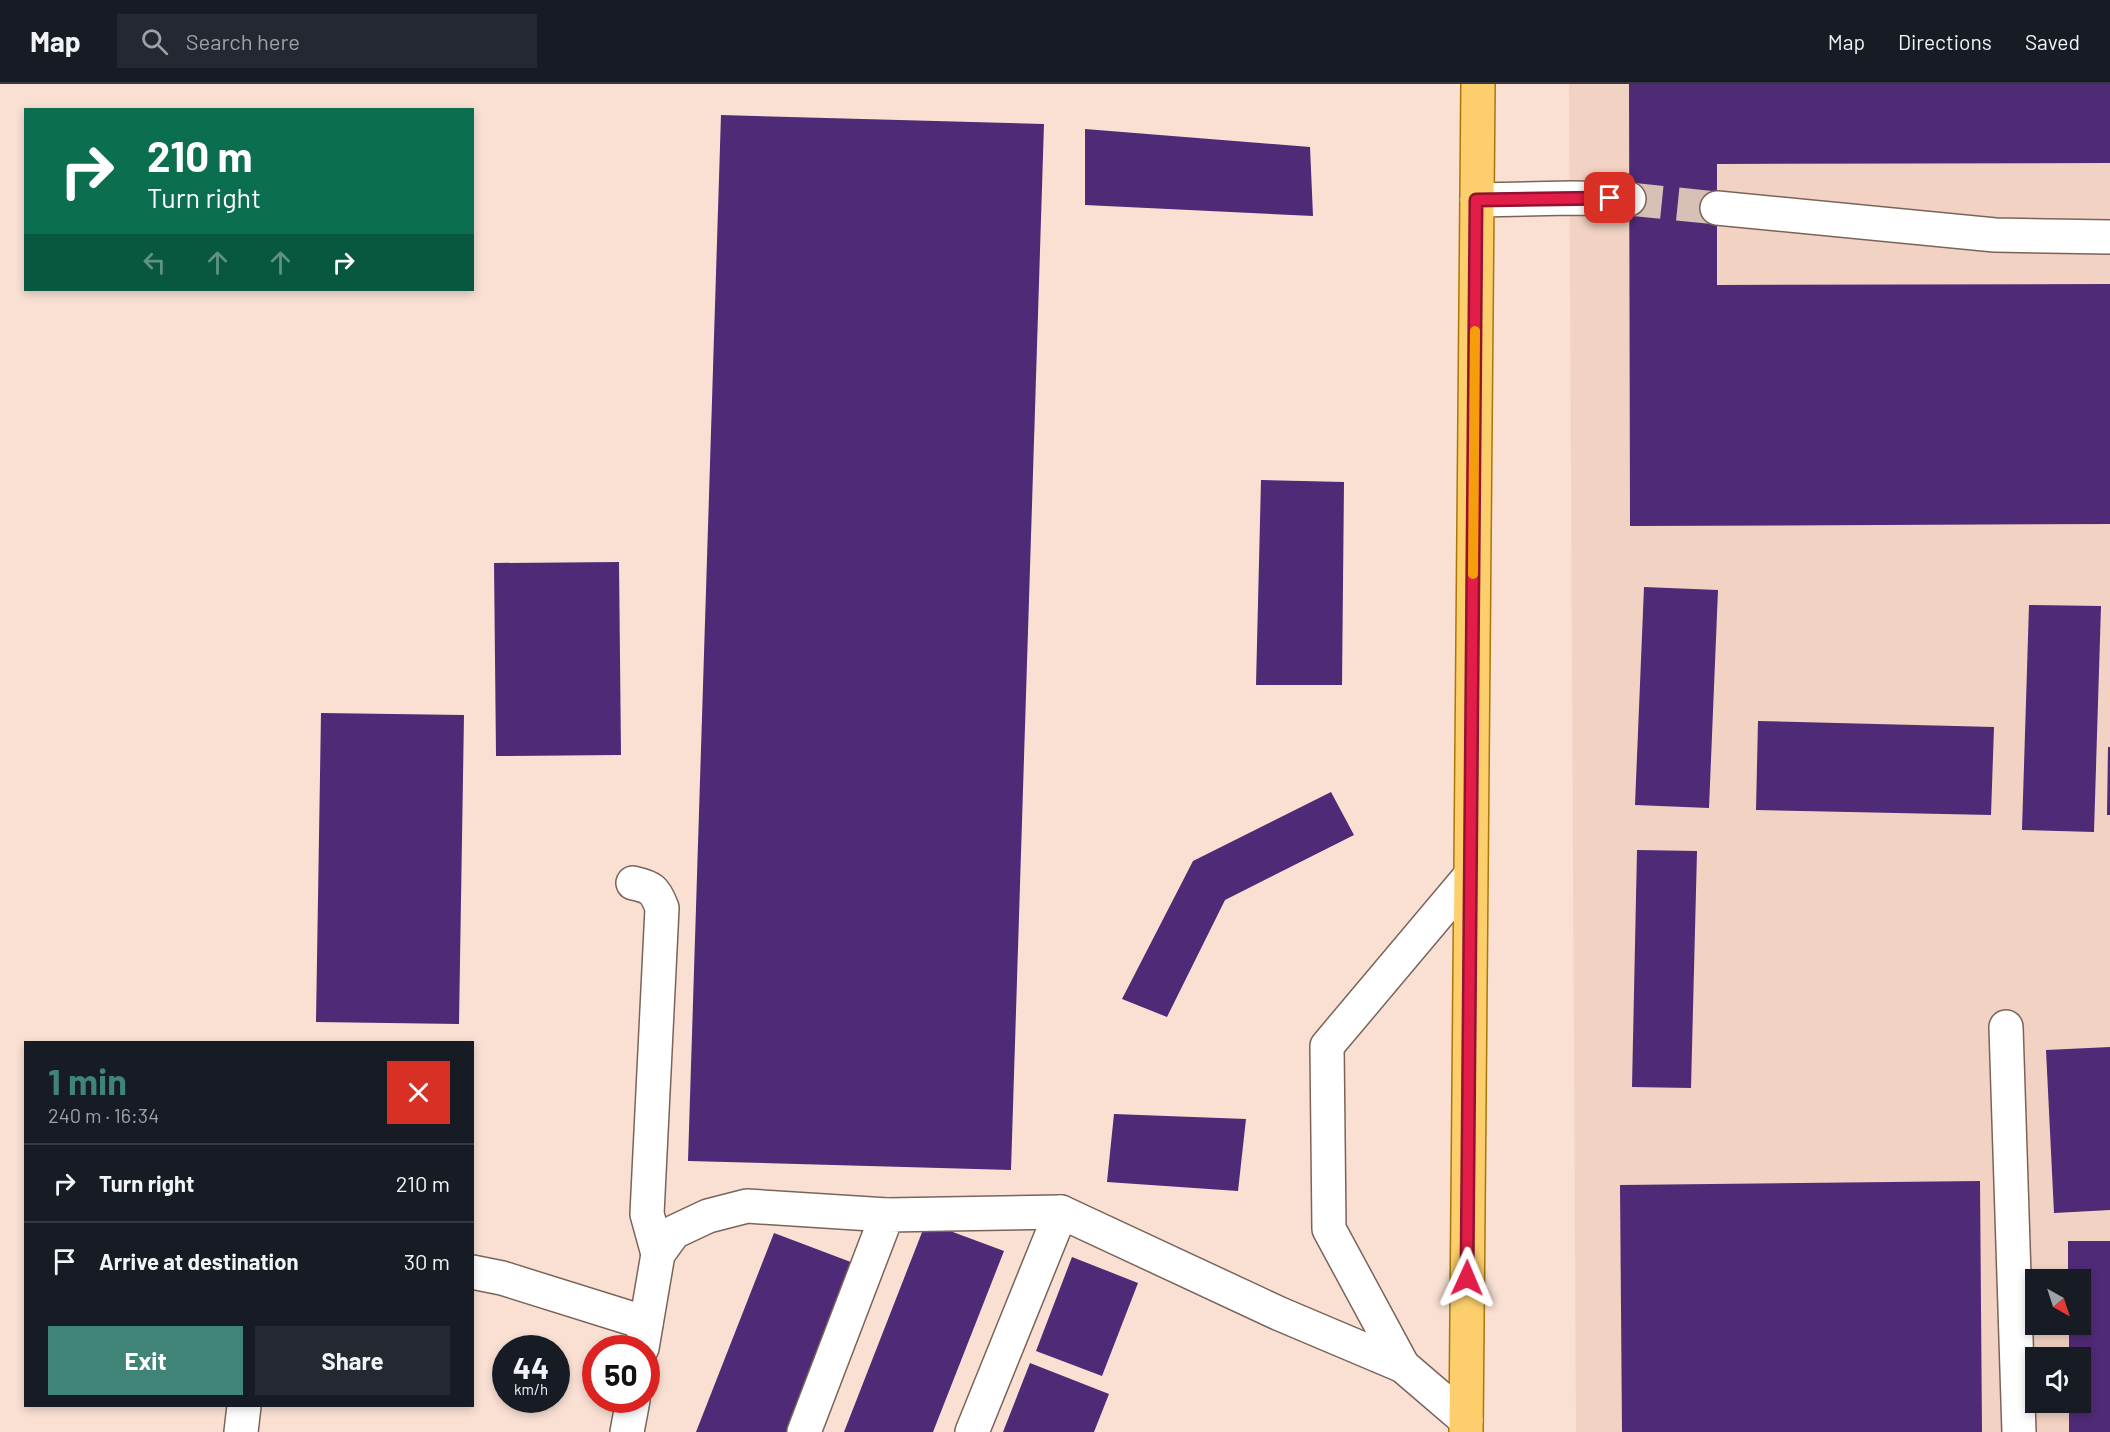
<!DOCTYPE html>
<html lang="en">
<head>
<meta charset="utf-8">
<style>
  :root { --surface:#171b24; --page:#242831; --text:#f1f3f6; --muted:#9ea1a6; --line:#363941; --accent:#408478 }
  body { margin:0; font-family:Barlow,sans-serif; background:var(--page); color:var(--text); height:100vh; display:flex; flex-direction:column; font-size:22px; white-space:nowrap }
  * { box-sizing:border-box; margin:0 }
  p { font-size:20px; color:var(--muted) }
  .icon { flex:none; width:33px; height:33px; fill:none; stroke:currentColor; stroke-width:2; stroke-linecap:round; stroke-linejoin:round }
  .map { position:relative; flex:1; overflow:hidden }
  .details { position:absolute; left:24px; top:957px; width:450px; height:366px; display:flex; flex-direction:column; background:var(--surface); border-radius:0px; box-shadow:0 3px 9px #0003 }
  .details>* { flex:none }
  .banner { position:absolute; left:24px; top:24px; width:450px; height:183px; border-radius:0px; box-shadow:0 3px 9px #0003; background:#0b6e4f; color:#fff; overflow:hidden }
  .needle { width:39px; rotate:141deg }
  .controls { position:absolute; left:2025px; top:1185px; display:grid; gap:12px }
  .controls a { display:grid; place-items:center; width:66px; height:66px; border-radius:0px; background:var(--surface); box-shadow:0 3px 9px #0003; font-size:30px }
  .speed { position:absolute; left:492px; top:1251px; display:flex; gap:12px; font-size:30px; font-weight:700; text-align:center }
  .speed>* { display:grid; place-content:center; width:78px; height:78px; border-radius:50%; background:var(--surface); box-shadow:0 3px 9px #0003; line-height:1 }
  .speed small { font-size:15px; font-weight:400 }
  .speed .limit { border:9px solid #d22; background:#fff; color:#111 }
  .pin { position:absolute; display:grid; place-items:center; width:51px; height:51px; color:#fff; margin:-26px; border-radius:12px; box-shadow:0 3px 9px #0006 }
  .me { position:absolute; width:66px; margin:-33px; rotate:1deg; stroke-linejoin:round; filter:drop-shadow(0 0 4px #0008) }
  .turn { display:flex; align-items:center; gap:21px; height:126px; padding:0 24px; font-size:27px }
  .turn .icon { width:78px; height:78px; stroke-width:2.5 }
  .turn b { display:block; font-size:42px; line-height:51px }
  .lanes { display:flex; align-items:center; height:57px; padding:0 24px; background:#0003; justify-content:center; gap:30px; direction:ltr }
  .lanes .off { opacity:.35 }
  .round { display:grid; place-items:center; flex:none; width:63px; height:63px; border-radius:0px; background:var(--page) }
  .headline { display:flex; align-items:center; justify-content:space-between; height:102px; padding:0 24px }
  h1 { font-size:36px; font-weight:700; line-height:45px; color:var(--accent) }
  .cta { display:flex; gap:12px; margin-top:auto; padding:12px 24px }
  .cta a { flex:1; height:69px; border-radius:0px; background:var(--accent); color:#fff; font-size:24px; font-weight:700; line-height:69px; text-align:center }
  .cta a+a { background:var(--page); color:var(--text) }
  ul { padding:0; list-style:none }
  li { display:flex; align-items:center; gap:18px; height:78px; padding:0 24px; border-top:2px solid var(--line) }
  li div { flex:1 }
  li b { display:block; font-size:22px }
  li em { font-style:normal }
  header { display:flex; align-items:center; gap:36px; box-sizing:border-box; height:84px; padding:0 30px; background:var(--surface); border-bottom:2px solid var(--line) }
  header strong { font-size:28px }
  nav { display:flex; gap:33px; margin-inline-start:auto; font-size:21px }
  .search { width:420px; height:54px; background:var(--page); display:flex; align-items:center; gap:15px; box-sizing:border-box; padding:0 21px; border-radius:0px; color:var(--muted); font-size:22px }
  .map>svg:first-child { display:block }
</style>
</head>
<body>
<header>
<strong>Map</strong>
<div class="search"><svg class="icon" aria-label="search" viewBox="0 0 24 24"><circle cx="10" cy="10" r="6"/><path d="M15 15l6 6"/></svg>Search here</div>
<nav><a>Map</a><a>Directions</a><a>Saved</a></nav>
</header>
<div class="map">
<svg width="2110" height="1348" viewBox="0 0 2110 1348">
  <rect width="100%" height="100%" fill="#f9e0d3"/>
  <!-- built -->
  <path fill="#f2d2c2" fill-rule="evenodd" d="M1569,0H2110V1348H1576ZM2036,1196H2080V1240H2036ZM2036,1274H2080V1318H2036Z"/>
  <!-- building -->
  <g fill="#4f2a76">
    <polygon points="1629,0 2110,0 2110,79 1717,80 1717,201 2110,200 2110,440 1630,442"/>
    <polygon points="721,31 1044,40 1011,1086 688,1077"/>
    <polygon points="1085,45 1310,63 1313,132 1085,121"/>
    <polygon points="1261,396 1344,398 1342,601 1256,601"/>
    <polygon points="619,478 621,671 496,672 494,479"/>
    <polygon points="1644,503 1718,506 1709,724 1635,721"/>
    <polygon points="2029,521 2101,522 2094,748 2022,746"/>
    <polygon points="321,629 464,631 459,940 316,938"/>
    <polygon points="1758,637 1994,643 1991,731 1756,726"/>
    <polygon points="2108,663 2110,663 2110,731 2107,731"/>
    <polygon points="1331,708 1354,751 1225,816 1167,933 1122,915 1193,777"/>
    <polygon points="1637,766 1697,767 1691,1004 1632,1003"/>
    <polygon points="2110,963 2110,1126 2054,1129 2046,966"/>
    <polygon points="1114,1030 1246,1035 1238,1107 1107,1098"/>
    <polygon points="1980,1097 1982,1348 1622,1348 1620,1101"/>
    <polygon points="926,1138 1004,1167 933,1348 844,1348"/>
    <polygon points="774,1149 864,1183 799,1348 696,1348"/>
    <polygon points="2068,1157 2110,1157 2110,1348 2069,1348 2069,1318 2080,1318 2080,1274 2069,1274 2069,1240 2080,1240 2080,1196 2068,1196"/>
    <polygon points="1072,1173 1138,1199 1102,1292 1036,1267"/>
    <polygon points="1030,1279 1109,1310 1094,1348 1003,1348"/>
  </g>
  <g fill="none" stroke-linecap="round" stroke-linejoin="round">
    <!-- minor-tunnel -->
    <polyline stroke="#d7c0b5" stroke-width="33" stroke-dasharray="33 16" stroke-linecap="butt" points="1629,115 1717,124"/>
    <!-- minor casing -->
    <g stroke="#7a6459" stroke-width="36">
      <g id="minor">
        <polyline points="1477,116 1570,114 1629,115"/>
        <polyline points="1717,124 1995,151 2110,153"/>
        <path d="M633,799C651,803 655,805 662,824L647,1130L658,1170"/>
        <polyline points="2006,943 2019,1348"/>
        <polyline points="472,1188 502,1194 646,1239"/>
        <polyline points="642,1264 658,1170 674,1148 708,1132 747,1122 887,1131"/>
        <polyline points="1466,1336 1403,1282 1329,1145 1327,962 1470,792"/>
        <polyline points="241,1348 244,1322"/>
        <polyline points="627,1348 633,1316"/>
        <polyline points="804,1348 887,1131 1061,1128 1280,1230 1403,1282"/>
        <polyline points="972,1348 1061,1128"/>
      </g>
    </g>
    <!-- major casing -->
    <g stroke="#aa7609" stroke-width="36">
      <polyline id="major" points="1466,1348 1478,0"/>
    </g>
    <!-- minor -->
    <use href="#minor" stroke="#fff" stroke-width="33"/>
    <!-- major -->
    <use href="#major" stroke="#fccf6c" stroke-width="33"/>
  </g>
  <g fill="none" stroke-linecap="round" stroke-linejoin="round">
    <!-- route casing -->
    <g stroke="#92132f" stroke-width="15">
      <polyline id="route" points="1467,1194 1476,116 1610,114"/>
    </g>
    <!-- route -->
    <use href="#route" stroke="#e11d48" stroke-width="10"/>
    <!-- slow -->
    <polyline stroke="#f59e0b" stroke-width="10" points="1473,490 1475,247"/>
  </g>
</svg>
<div class="controls">
<a><svg class="needle" viewBox="-14 -14 28 28"><path d="M0-13l5 13h-10z" fill="#e53935"/><path d="M0 13l5-13h-10z" fill="#9ea1a6"/></svg></a>
<a><svg class="icon" aria-label="sound" viewBox="0 0 24 24"><path d="M4 9h4l5-4v14l-5-4H4zM17 9q2 3 0 6"/></svg></a>
</div>
<div class="speed"><div>44<small>km/h</small></div><div class="limit">50</div></div>
<div class="pin" style="left:1610px;top:114px;background:#d93025"><svg class="icon" aria-label="arrive" viewBox="0 0 24 24"><path d="M6 21V4h12l-3 4 3 4H6"/></svg></div>
<svg class="me" style="left:1467px;top:1194px" viewBox="-20 -20 40 40"><path d="M0-17L14 15 0 8-14 15z" fill="#e11d48" stroke="#fff" stroke-width="4"/></svg>
<div class="banner">
<div class="turn"><svg class="icon" aria-label="right" viewBox="0 0 24 24"><path d="M7 20v-9h11M14 6l5 5-5 5"/></svg><div><b>210 m</b>Turn right</div></div>
<div class="lanes"><svg class="icon off" aria-label="left" viewBox="0 0 24 24"><path d="M17 20v-9H6M10 6l-5 5 5 5"/></svg><svg class="icon off" aria-label="ahead" viewBox="0 0 24 24"><path d="M12 20V5M6 11l6-6 6 6"/></svg><svg class="icon off" aria-label="ahead" viewBox="0 0 24 24"><path d="M12 20V5M6 11l6-6 6 6"/></svg><svg class="icon" aria-label="right" viewBox="0 0 24 24"><path d="M7 20v-9h11M14 6l5 5-5 5"/></svg></div>
</div>
<section class="details">
<div class="headline"><div><h1>1 min</h1><p>240 m · 16:34</p></div><a class="round" style="background:#d93025;color:#fff"><svg class="icon" aria-label="close" viewBox="0 0 24 24"><path d="M6 6l12 12M18 6L6 18"/></svg></a></div>
<ul>
<li><svg class="icon" aria-label="right" viewBox="0 0 24 24"><path d="M7 20v-9h11M14 6l5 5-5 5"/></svg><div><b>Turn right</b></div><em>210 m</em></li>
<li><svg class="icon" aria-label="arrive" viewBox="0 0 24 24"><path d="M6 21V4h12l-3 4 3 4H6"/></svg><div><b>Arrive at destination</b></div><em>30 m</em></li>
</ul>
<div class="cta"><a>Exit</a><a>Share</a></div>
</section>
</div>
</body>
</html>
